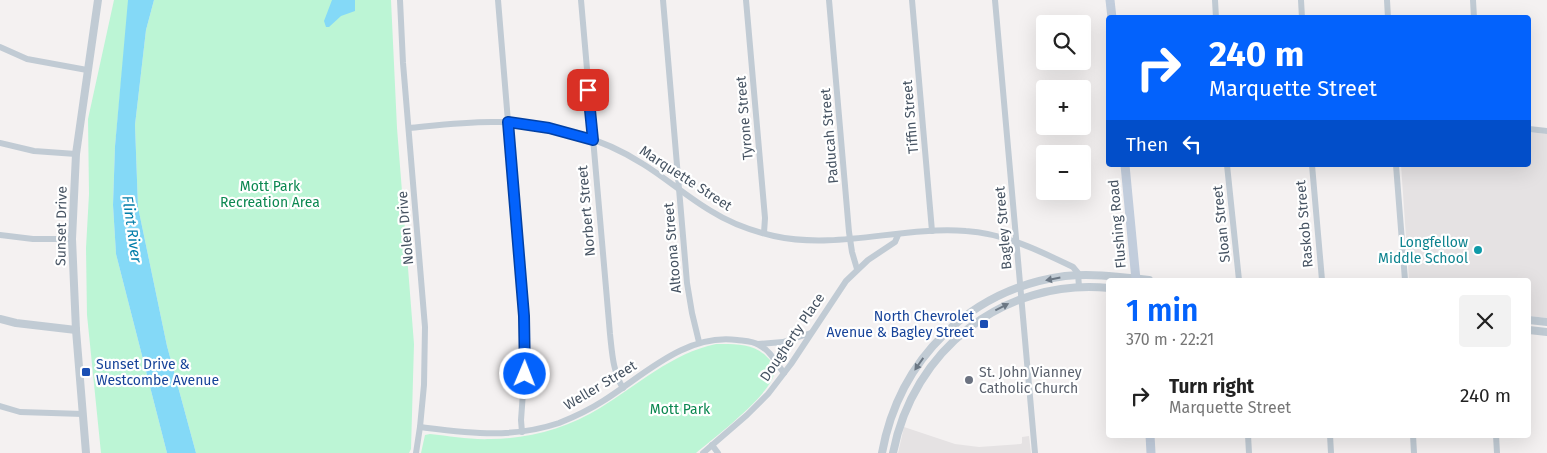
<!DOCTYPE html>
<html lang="en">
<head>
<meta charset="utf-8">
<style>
  :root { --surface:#fff; --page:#f2f2f2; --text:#222; --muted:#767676; --accent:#0362fc }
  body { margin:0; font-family:"Fira Sans",sans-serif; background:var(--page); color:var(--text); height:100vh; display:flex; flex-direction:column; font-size:19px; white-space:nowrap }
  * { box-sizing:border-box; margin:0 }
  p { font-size:16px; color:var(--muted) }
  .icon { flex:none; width:28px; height:28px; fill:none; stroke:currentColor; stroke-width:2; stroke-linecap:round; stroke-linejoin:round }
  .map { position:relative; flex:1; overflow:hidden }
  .side { position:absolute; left:1106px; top:278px; width:425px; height:160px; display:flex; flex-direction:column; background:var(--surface); border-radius:5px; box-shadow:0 5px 20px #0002 }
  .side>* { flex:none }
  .hud { position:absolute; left:1106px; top:15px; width:425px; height:152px; border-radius:5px; box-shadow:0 5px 20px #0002; background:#0362fc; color:#fff; overflow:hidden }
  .buttons { position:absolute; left:1036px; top:15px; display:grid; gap:10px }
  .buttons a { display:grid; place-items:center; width:55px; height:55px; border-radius:5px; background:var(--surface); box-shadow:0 5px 20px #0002; font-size:25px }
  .pin { position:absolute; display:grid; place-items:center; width:42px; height:42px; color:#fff; margin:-21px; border-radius:10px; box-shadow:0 2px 8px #0006 }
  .me { position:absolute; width:55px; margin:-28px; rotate:1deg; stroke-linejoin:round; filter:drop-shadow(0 0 4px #0008) }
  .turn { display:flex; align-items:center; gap:18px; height:105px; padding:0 20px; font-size:22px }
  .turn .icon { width:65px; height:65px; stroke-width:2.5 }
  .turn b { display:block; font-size:35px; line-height:42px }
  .then { display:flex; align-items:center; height:48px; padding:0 20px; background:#0003; gap:10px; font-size:19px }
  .round { display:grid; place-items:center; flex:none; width:52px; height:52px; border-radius:5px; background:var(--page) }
  .head { display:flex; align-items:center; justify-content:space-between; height:85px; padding:0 20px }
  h1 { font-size:30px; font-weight:600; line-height:38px; color:var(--accent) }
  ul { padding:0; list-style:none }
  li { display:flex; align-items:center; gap:15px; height:65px; padding:0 20px }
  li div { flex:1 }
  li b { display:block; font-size:19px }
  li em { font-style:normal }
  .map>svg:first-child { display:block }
</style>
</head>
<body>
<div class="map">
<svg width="1547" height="453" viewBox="0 0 1547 453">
  <rect width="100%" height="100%" fill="#f4f1f1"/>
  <!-- education -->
  <g fill="#e5e2e3">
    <polygon points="1529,132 1547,134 1547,318 1529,316 1529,280 1409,280 1401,165 1529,165"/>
    <polygon points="904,427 955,444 979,447 1021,444 1022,443 1022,437 1029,436 1031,453 898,453"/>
  </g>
  <!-- green -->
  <g fill="#bcf5d5">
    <polygon points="114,0 129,0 115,146 113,205 116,254 167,453 101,453 87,315 86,248 89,194 88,119"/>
    <polygon points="154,0 391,0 397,128 414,344 411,449 409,453 196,453 167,346 138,207 135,125 146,30"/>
    <path d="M716,344C734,344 754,343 767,357C772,361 775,367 774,374C769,396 715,437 696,453H421L425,435L430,434C450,436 471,440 491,439C528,439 568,428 600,408C638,385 672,353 716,344Z"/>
  </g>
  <!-- water -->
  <g fill="#84d9f7">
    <polygon points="128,0 154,0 146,30 135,125 138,207 167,346 196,453 167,453 116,254 113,205 115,146"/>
    <polygon points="332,0 355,0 355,11 341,16 329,27 326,27 324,21"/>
  </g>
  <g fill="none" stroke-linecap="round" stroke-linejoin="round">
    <!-- minor -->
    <g stroke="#c1cbd4" stroke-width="6">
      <polyline points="400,0 403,63 425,327 424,385 420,427 416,453"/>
      <polyline points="498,0 524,316 525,365 521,420 522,432"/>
      <path d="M581,0L610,334C612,352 613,373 623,388"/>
      <polyline points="663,0 687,283 692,313 699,342"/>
      <polyline points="746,0 765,218 764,233"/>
      <polyline points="829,0 849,232 852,252 857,269"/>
      <polyline points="912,0 932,231"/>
      <polyline points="995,0 1035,453"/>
      <polyline points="1215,0 1216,18"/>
      <polyline points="1301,0 1302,18"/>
      <polyline points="1387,0 1388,18"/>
      <polyline points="1473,0 1474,18"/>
      <polyline points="0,47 27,59 87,70"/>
      <path d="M409,128C439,125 469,121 499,122C549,123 601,137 643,164C666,178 687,197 711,211C730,223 752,231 774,236C838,250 902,226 966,231C1003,233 1040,251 1073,267L1078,273L1079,287"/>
      <polyline points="1529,129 1547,131"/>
      <polyline points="0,143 34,151 76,154"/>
      <polyline points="1227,165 1239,280"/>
      <polyline points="1312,165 1322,280"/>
      <polyline points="1396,165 1405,280"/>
      <polyline points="0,235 33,239 72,239"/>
      <polyline points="758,344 783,342 811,333"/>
      <polyline points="0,406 20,412 83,414"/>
      <path d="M420,427C469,433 511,439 559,423C574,417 589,410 603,401C643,376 685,333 737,340C744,341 753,341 759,345C771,351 776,363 784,373"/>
      <polyline points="1248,435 1249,453"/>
      <polyline points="1330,435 1331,453"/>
      <polyline points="1413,435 1414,453"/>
      <polyline points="1496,435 1497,453"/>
      <polyline points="712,445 718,453"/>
      <polyline points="703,453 747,415 768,394 791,364 846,281 868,260 895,242 898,235"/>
    </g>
    <!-- tertiary -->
    <g stroke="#c1cbd4" stroke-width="8">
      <polyline points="0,319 16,323 76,330"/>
      <polyline points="1529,320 1547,322"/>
      <polyline points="1529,330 1547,332"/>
      <polyline points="86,453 76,330 72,239 76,154 98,0"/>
      <path d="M882,453C899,359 970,289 1065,276C1093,273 1121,277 1149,280"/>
      <path d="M893,453C913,350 1003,278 1109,288"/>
    </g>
    <!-- secondary -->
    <g stroke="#c2cddc" stroke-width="9">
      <polyline points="1110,0 1112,18"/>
      <polyline points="1125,165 1136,280"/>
      <polyline points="1150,435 1151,453"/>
    </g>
  </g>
  <!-- one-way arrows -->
  <defs><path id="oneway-solid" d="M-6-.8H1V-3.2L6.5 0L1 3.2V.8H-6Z" transform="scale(1.25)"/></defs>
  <g fill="#6b7784">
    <use href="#oneway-solid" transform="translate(1053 279) rotate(169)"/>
    <use href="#oneway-solid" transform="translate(1002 307) rotate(-27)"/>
    <use href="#oneway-solid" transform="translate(919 364) rotate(125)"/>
  </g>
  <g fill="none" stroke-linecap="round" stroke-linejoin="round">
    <!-- route casing -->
    <g stroke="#0240a4" stroke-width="12">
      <polyline id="route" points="525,374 524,316 508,122 549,128 593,140 588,90"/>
    </g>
    <!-- route -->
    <use href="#route" stroke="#0362fc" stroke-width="9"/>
  </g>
  <!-- markers -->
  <circle fill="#0f9aa8" stroke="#fff" stroke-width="2" cx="1478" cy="250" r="5"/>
  <g fill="#1a4fb4" stroke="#fff" stroke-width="2">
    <rect x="979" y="319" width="10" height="10" rx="2.5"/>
    <rect x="81" y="367" width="10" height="10" rx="2.5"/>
  </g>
  <circle fill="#6b7280" stroke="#fff" stroke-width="2" cx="969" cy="380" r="5"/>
  <g text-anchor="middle" stroke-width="4.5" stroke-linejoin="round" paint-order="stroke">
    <!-- street labels -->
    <g font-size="14" fill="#465362" stroke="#fff">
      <text transform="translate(910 117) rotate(-95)" y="5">Tiffin Street</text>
      <text transform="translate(744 118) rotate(-95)" y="5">Tyrone Street</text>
      <text transform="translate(829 136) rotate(-95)" y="5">Paducah Street</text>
      <text transform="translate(686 178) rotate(33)" y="5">Marquette Street</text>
      <text transform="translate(586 211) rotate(-95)" y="5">Norbert Street</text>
      <text transform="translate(1117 224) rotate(-95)" y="5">Flushing Road</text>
      <text transform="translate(1221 224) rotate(-96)" y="5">Sloan Street</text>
      <text transform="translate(1304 224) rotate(-95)" y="5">Raskob Street</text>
      <text transform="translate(61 226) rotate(-89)" y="5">Sunset Drive</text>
      <text transform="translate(405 228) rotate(-95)" y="5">Nolen Drive</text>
      <text transform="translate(1003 228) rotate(-95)" y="5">Bagley Street</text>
      <text transform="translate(672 248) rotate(-95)" y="5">Altoona Street</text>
      <text transform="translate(792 337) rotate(-56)" y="5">Dougherty Place</text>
      <text transform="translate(600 385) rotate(-31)" y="5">Weller Street</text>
    </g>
    <!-- park labels -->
    <g font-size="14" fill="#0c8851" stroke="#fff">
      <text x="270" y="191">Mott Park<tspan x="270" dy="16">Recreation Area</tspan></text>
      <text x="680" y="414">Mott Park</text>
    </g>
    <!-- culture labels -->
    <g font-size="14" fill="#0d838f" stroke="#fff" text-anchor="end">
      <text x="1468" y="247">Longfellow<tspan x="1468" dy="16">Middle School</tspan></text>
    </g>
    <!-- transit labels -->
    <g font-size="14" fill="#164399" stroke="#fff" text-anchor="end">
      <text x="974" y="321">North Chevrolet<tspan x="974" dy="16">Avenue &amp; Bagley Street</tspan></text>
      <text x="96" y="369" text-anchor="start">Sunset Drive &amp;<tspan x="96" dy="16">Westcombe Avenue</tspan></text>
    </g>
    <!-- worship labels -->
    <g font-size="14" fill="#5b616d" stroke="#fff" text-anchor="start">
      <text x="979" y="377">St. John Vianney<tspan x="979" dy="16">Catholic Church</tspan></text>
    </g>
    <!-- water labels -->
    <g font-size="15" font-style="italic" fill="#027eaa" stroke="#fff">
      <text transform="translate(132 229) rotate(82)" y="5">Flint River</text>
    </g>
  </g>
</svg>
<div class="buttons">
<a><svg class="icon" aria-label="search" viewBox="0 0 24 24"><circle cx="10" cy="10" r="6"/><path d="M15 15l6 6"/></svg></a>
<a>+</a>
<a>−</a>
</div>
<div class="pin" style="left:588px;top:90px;background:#d93025"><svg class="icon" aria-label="arrive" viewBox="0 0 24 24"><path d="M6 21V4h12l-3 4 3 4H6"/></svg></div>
<svg class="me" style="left:525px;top:374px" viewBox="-20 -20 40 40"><circle r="17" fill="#0362fc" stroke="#fff" stroke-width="3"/><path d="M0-11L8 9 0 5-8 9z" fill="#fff"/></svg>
<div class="hud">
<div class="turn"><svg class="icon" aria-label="right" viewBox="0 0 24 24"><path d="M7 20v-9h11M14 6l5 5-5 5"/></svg><div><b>240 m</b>Marquette Street</div></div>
<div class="then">Then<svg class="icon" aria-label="left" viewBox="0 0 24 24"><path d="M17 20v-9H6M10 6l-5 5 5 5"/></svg></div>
</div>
<section class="side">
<div class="head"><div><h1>1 min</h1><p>370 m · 22:21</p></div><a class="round"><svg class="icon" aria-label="close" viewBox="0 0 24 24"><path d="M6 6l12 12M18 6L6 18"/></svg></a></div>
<ul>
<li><svg class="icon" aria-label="right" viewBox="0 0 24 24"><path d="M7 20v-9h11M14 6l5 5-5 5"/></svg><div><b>Turn right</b><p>Marquette Street</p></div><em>240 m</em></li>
</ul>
</section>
</div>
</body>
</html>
